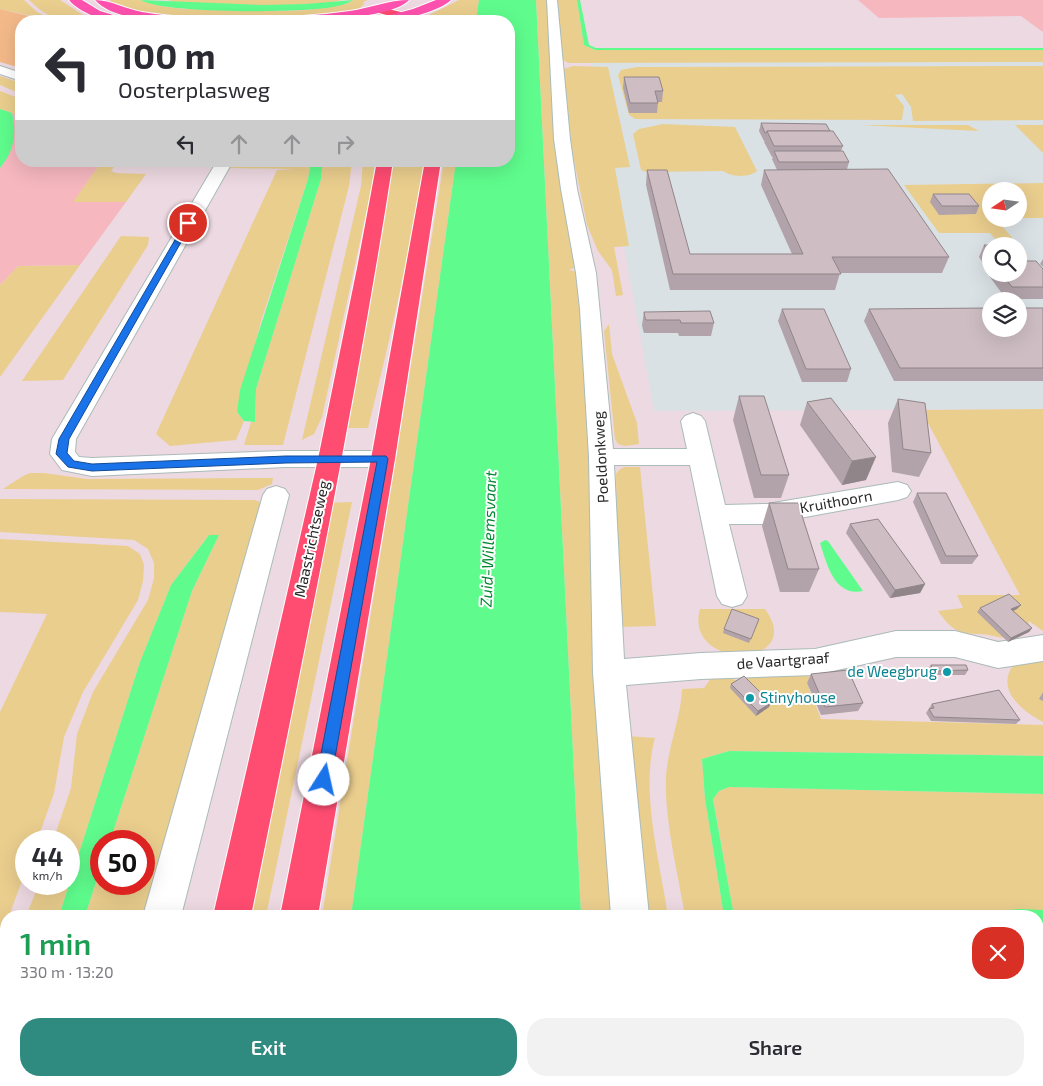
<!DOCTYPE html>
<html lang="en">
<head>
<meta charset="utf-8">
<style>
  :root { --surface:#fff; --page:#f2f2f3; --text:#2b2b33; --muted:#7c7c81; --accent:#2f8a80 }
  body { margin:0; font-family:"Exo 2",sans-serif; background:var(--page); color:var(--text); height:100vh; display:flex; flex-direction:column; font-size:19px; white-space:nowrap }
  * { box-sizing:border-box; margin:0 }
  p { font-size:16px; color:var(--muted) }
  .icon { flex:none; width:28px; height:28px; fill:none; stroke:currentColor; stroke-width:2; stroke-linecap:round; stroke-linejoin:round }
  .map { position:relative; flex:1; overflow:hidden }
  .drawer { position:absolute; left:0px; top:910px; width:1044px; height:176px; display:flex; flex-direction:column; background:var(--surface); border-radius:20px 20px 0 0; box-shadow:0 5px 20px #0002 }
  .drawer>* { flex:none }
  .hud { position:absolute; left:15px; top:15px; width:500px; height:152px; border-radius:20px; box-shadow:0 5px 20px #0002; background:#fff; color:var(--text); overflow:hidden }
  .needle { width:32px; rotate:257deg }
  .buttons { position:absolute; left:982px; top:182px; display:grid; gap:10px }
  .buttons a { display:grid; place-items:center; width:45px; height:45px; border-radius:50%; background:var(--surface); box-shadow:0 5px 20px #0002; font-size:25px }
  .speed { position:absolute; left:15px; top:830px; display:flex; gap:10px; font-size:25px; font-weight:700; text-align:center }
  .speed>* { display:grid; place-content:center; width:65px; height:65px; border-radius:50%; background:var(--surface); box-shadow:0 5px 20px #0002; line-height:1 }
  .speed small { font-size:12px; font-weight:400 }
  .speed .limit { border:8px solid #d22; background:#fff; color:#111 }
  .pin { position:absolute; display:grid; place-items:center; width:42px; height:42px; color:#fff; margin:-21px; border:2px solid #fff; border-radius:50%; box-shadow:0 1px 5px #0007 }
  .me { position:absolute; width:55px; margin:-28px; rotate:10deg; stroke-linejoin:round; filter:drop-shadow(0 0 4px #0008) }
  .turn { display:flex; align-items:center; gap:18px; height:105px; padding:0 20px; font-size:22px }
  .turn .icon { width:65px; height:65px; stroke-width:2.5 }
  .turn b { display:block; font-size:35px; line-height:42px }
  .lanes { display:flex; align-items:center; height:48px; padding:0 20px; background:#0003; justify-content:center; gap:25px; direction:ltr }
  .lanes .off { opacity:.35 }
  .round { display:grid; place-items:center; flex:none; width:52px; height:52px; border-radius:20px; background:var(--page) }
  .summary { display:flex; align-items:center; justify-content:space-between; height:85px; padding:0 20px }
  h1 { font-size:30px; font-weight:600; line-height:38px; color:#1e9e55 }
  .button { display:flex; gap:10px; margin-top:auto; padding:10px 20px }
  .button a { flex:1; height:58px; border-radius:20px; background:var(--accent); color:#fff; font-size:20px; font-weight:600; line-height:58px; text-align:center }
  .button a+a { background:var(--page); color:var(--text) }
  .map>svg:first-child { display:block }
</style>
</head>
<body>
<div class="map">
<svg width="1043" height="1086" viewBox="0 0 1043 1086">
  <rect width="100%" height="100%" fill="#edd9e1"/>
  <!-- industrial -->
  <path fill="#dae1e4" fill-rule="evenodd" d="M1043,49V409L654,411L588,50ZM991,191H1019V219H991ZM991,246H1019V274H991ZM991,301H1019V329H991Z"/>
  <!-- green -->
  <g fill="#eace8e">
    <polygon points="0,0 24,0 37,12 56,21 0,9"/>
    <path d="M29,0H60L83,15L104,21C69,21 56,26 29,0Z"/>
    <path d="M109,0H141L161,6L184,9L283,11L307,10L346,4L353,0H368L363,2L364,4C362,6 360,8 358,9C341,21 171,18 144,13C132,11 118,8 109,0Z"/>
    <path d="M168,0H342C303,9 261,5 222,4C204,4 184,5 168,0Z"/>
    <polygon points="459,0 479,0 476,21 434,21 427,16"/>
    <polygon points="536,0 549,0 578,266 569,270 578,272 594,464 595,657 614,916 581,916"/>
    <polygon points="558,0 577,0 584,45 595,50 1043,50 1043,62 568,63 562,59"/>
    <polygon points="573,66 608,67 630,167 615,168 629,246 614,247 623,295 616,296 612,270 598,251 587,225 572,150 564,69"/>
    <polygon points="1043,66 1043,120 913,121 911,107 902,94 895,95 904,106 902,120 635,119 629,115 618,75 621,70 637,67"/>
    <polygon points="0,76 21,83 21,94 0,85"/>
    <polygon points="0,91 21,99 21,116 0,109"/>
    <path d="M663,124L735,127L757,171C749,178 731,177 723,171L646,172L641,170L633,134L639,129Z"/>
    <polygon points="859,125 968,125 979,131"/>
    <polygon points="1015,125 1043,125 1043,153"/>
    <polygon points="102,161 118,161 111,171 116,173 146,174 126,202 72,202"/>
    <polygon points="234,161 311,161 308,179 262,318 237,412 244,421 236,440 170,446 156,434 277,170 295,169 230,168"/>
    <polygon points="323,161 352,161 349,186 283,445 244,445 251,422 255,422 256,389 321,179"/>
    <polygon points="363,161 375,161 372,186 322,417 314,434 302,440 361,186"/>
    <path d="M393,161H425C410,251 390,339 368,428H345Z"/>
    <polygon points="444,161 456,161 351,916 322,916"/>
    <polygon points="1043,183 1043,218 1019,218 1019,191 991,191 991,219 996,219 1027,255 1019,255 1019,246 1001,246 990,233 939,233 904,185"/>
    <polygon points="121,236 149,237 148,245 63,380 22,381"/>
    <polygon points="80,265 0,377 0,285 18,266"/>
    <polygon points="609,324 612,354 637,423 639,444 625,446 618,444 615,439 604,331"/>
    <path d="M1043,409V631L1029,621L1028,627L1008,613L1017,609L1006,599L1004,638C996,637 988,634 980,634C957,634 951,629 938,611L963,608L957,595H1020L921,410Z"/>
    <polygon points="624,467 640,467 656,626 619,627 616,474 619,470"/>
    <polygon points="30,473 44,473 87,479 273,478 272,484 258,490 3,489 23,476"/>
    <polygon points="0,499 255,500 262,503 262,516 151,916 85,916 101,867 101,884 144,884 144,841 110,841 192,591 219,535 208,536 171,585 140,662 59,916 26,916 39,884 69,884 69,841 53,841 71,788 77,734 93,692 148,600 154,578 154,563 148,549 134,540 0,532"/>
    <polygon points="352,502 266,916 245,916 329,503"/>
    <polygon points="0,539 128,546 140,554 144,565 143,581 138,600 83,692 64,737 54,793 37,841 26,841 26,870 9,916 6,916 6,922 0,939 0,712 47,614 0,612"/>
    <path d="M700,609H765C808,668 683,672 700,609Z"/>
    <path d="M1043,659V722C1028,714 1003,697 1008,676C1009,671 1012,666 1016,663C1022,659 1036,660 1043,659Z"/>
    <path d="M805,675L820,681L807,683L821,719L1043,725V756L729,751L702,759L705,799L724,916H685C678,873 664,819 666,776C668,746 681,718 682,689L704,688L712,677L726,676L740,682L750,676Z"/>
    <path d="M626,736L655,738C640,790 660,863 668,916H643Z"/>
    <polygon points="729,787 1043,794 1043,910 967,913 965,916 734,916 713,798 719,791"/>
    <polygon points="6,967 6,1062 0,1078 0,983"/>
    <polygon points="31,1080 105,1080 104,1086 29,1086"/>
    <polygon points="713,1080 751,1080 752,1086 714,1086"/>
    <polygon points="764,1080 988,1080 989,1086 765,1086"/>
  </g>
  <!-- sand -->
  <g fill="#f6b7bf">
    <polygon points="858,0 1043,0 1043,32 1021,16 879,18"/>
    <path d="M12,113L21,116V161H102L73,202H126L80,265L18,266L0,285V168C12,153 16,131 12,113Z"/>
  </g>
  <!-- pitch -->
  <polygon fill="#f3b989" points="0,9 50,21 21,21 21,68 0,62"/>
  <!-- water -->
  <g fill="#5ffc8d">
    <path d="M141,0L263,5L306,4L353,0C347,4 339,6 332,7C302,13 163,14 141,0Z"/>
    <polygon points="479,0 536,0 581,916 351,916 456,161 509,161 509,21 476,21"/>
    <polygon points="577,0 580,0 589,45 596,48 1043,48 1043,50 595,50 584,45"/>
    <path d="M0,109L12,113C17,134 14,151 0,168Z"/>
    <polygon points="311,161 323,161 321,179 256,389 255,422 244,421 237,412 240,390 308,179"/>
    <polygon points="209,535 219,535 192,591 110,841 101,841 101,867 85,916 59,916 140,662 171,585"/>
    <path d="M825,540L828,541L863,591C834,597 827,564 820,543Z"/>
    <polygon points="729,751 1043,756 1043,794 729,787 719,791 713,799 734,916 724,916 705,799 702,759"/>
    <polygon points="1021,909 1043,910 1043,1086 989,1086 988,1080 1038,1080 1038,916 965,916 966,913"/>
    <polygon points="6,1062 6,1080 31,1080 29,1086 0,1086 0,1078"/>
    <polygon points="328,1080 589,1080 589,1086 327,1086"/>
  </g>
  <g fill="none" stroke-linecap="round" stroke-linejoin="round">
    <!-- minor casing -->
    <g stroke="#aabbb8" stroke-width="2">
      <g id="minor">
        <polygon points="547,0 557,0 570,139 577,189 596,273 613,449 687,449 681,421 685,416 693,413 701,416 705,421 725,505 767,504 898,482 907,485 911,491 907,497 898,500 767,524 729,524 747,596 742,604 732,607 722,604 717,596 690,465 614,465 624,659 701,653 815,649 896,631 955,631 998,642 1043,635 1043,661 998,668 955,657 896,657 815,675 701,679 626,685 649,916 611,916 593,673 589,457 580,309 576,273 561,189 554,139"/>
        <polygon points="0,66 21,73 21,81 0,74"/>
        <polygon points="217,161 233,161 76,439 75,452 79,457 92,458 285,451 383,451 392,453 395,459 392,465 383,467 285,467 92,476 62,470 50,454 52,439"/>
        <polygon points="276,486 285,489 289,495 181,916 143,916 263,495 267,489"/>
        <polygon points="96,1080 140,1080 139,1086 95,1086"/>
        <polygon points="622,1080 666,1080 667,1086 623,1086"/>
      </g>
    </g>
    <!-- major casing -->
    <g stroke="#fff" stroke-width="2">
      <g id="major">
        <polygon points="376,6 409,14 423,21 408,21 372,11 370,9 372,7"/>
        <path d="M377,161H393C354,414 301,665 251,916H213L318,459L357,268Z"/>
        <polygon points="425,161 441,161 395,459 318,916 280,916 371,459"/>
        <polygon points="176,1080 220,1080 218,1086 174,1086"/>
        <polygon points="246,1080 290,1080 289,1086 245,1086"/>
      </g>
    </g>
    <!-- highway casing -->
    <g stroke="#fff" stroke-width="2">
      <g id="highway">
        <path d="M69,0H82L100,11L120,17L122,19L120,21C103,21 80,13 69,0Z"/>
        <path d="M95,0C111,0 125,9 142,12C175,18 210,18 244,18C279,18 315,16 350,11C370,8 389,0 409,0C382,29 208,21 163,21C142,19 110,17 95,0Z"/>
        <path d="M436,0H451C441,11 391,25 377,20L379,18L413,9Z"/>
      </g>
    </g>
    <!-- minor -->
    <use href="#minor" fill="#fff" fill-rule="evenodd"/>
    <!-- major -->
    <use href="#major" fill="#ff4c71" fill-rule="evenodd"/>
    <!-- highway -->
    <use href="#highway" fill="#ff52af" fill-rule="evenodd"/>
  </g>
  <!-- wall -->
  <g fill="#b1a3a9">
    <polygon points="624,77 663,91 662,102 658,102 657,113 629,113 623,88"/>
    <polygon points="761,123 830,131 843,146 841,151 849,162 847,169 949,257 942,273 840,273 835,290 670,290 646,185 647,170 690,254 792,254 761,185 764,170 777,170 772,159 773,157 772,157 764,142 765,141 764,141 759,131"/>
    <polygon points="933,194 979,206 976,214 939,215 930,202"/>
    <polygon points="984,245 991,246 991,274 1019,274 1043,269 1043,299 1006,299 987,273 988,270 979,257"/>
    <polygon points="1043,259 1043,267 1040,264"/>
    <polygon points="1043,308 1043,381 894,381 864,321 869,309"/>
    <polygon points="782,309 851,369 847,382 802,382 778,321"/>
    <polygon points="644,312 714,323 711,336 679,336 678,333 644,333 643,330 642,325"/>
    <polygon points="739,396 789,475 781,498 754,498 733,420"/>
    <polygon points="898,399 931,453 919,477 892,472 888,423"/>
    <polygon points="807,402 866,480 842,485 800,425"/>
    <polygon points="917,493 978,556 972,564 941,564 913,502"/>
    <polygon points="769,503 819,569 809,592 780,592 762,526"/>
    <polygon points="850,524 925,584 920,593 890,598 846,533"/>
    <polygon points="980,608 1017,609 1013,611 1032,628 1029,632 1008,642 977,612"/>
    <polygon points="759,619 749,643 723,633 724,629"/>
    <polygon points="931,665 968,670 965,675 930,675 928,669"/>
    <polygon points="811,674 863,703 858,711 821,715 807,683"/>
    <polygon points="731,684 769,707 756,716 730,688"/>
    <polygon points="1043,692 1043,701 1039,699"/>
    <polygon points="932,704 1020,720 1016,724 931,721 926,713"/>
  </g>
  <!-- shaded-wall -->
  <g fill="#908589">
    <polygon points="876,457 866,480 842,485 852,461"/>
    <polygon points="925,584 920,593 890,598 895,590"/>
    <polygon points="1021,605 1017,609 1008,613 1011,609"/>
    <polygon points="1032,628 1029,632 1008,642 1011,638"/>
    <polygon points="771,703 769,707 756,716 758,711"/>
  </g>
  <!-- building -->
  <g fill="#cebec4" stroke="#908589">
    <polygon points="624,77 659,77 663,91 655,91 658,103 630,103"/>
    <polygon points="761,123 826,124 830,131 767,131 766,133 765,133"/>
    <polygon points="767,131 833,131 843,146 774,146"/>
    <polygon points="774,151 843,151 849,162 779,162"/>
    <polygon points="888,169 949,257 832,257 841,274 673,274 647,170 667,170 690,254 803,254 764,170"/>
    <polygon points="933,194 969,194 979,206 942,206"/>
    <polygon points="984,245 1006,245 1007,246 991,246 991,254"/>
    <polygon points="1019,261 1036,261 1043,269 1043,287 1012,287 1002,274 1019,274"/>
    <polygon points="991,308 991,329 1019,329 1019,308 1043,308 1043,368 900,368 869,309"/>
    <polygon points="782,309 824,309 851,369 806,369"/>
    <polygon points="710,311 714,323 681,323 680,320 646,320 645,318 644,312"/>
    <polygon points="739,396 764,396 789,475 761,475"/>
    <polygon points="831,398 876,457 852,461 807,402"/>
    <polygon points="898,399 925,403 931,453 903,449"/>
    <polygon points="917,493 946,493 978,556 946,556"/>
    <polygon points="769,503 798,503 819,569 788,569"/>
    <polygon points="878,519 925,584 895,590 850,524"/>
    <polygon points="1009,594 1021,605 1011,609 1032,628 1011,638 980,608"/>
    <polygon points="732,609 759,619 751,639 724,629"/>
    <polygon points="931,665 966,665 968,670 933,671"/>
    <polygon points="848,670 863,703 825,707 811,674"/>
    <polygon points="744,676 771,703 758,711 731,684"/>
    <polygon points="999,690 1020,720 934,717 929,709 934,708 932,704"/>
  </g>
  <!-- route -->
  <polygon fill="#1a73e8" stroke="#114b97" points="186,221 192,223 69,439 67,453 74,461 92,464 286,456 386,456 388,459 331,780 329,785 324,787 318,785 316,780 377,462 286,463 92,471 68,467 56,454 59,439"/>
  <!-- markers -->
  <g fill="#0f9aa8" stroke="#fff" stroke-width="2">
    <circle cx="947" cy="672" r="5"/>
    <circle cx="750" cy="698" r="5"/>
  </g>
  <g text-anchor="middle" stroke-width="4" stroke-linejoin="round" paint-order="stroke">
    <!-- street labels -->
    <g font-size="15" fill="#292929" stroke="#fff">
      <text transform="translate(601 457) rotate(-93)" y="5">Poeldonkweg</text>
      <text transform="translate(836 502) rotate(-10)" y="5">Kruithoorn</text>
      <text transform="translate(312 539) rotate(-78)" y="5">Maastrichtseweg</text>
      <text transform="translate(783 661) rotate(-4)" y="5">de Vaartgraaf</text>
    </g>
    <!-- culture labels -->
    <g font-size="15" fill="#0d838f" stroke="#fff" text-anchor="end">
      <text x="937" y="677">de Weegbrug</text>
      <text x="760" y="703" text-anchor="start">Stinyhouse</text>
    </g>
    <!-- water labels -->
    <g font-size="16" font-style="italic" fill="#038834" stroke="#fff">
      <text transform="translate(488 539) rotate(-88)" y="6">Zuid-Willemsvaart</text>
    </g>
  </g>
</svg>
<div class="buttons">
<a><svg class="needle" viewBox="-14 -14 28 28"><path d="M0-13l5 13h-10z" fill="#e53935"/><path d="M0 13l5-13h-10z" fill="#7c7c81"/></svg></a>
<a><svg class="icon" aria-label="search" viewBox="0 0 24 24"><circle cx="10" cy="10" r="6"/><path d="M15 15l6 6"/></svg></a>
<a><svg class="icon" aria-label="layers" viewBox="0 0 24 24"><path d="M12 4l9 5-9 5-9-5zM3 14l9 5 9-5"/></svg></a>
</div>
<div class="speed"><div>44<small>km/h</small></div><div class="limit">50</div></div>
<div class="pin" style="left:188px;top:223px;background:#d93025"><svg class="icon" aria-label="arrive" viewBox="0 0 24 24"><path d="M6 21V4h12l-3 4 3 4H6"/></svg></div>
<svg class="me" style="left:324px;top:780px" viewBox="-20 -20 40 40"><circle r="19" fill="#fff"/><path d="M0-13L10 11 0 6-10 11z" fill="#1a73e8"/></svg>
<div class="hud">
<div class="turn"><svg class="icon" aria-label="left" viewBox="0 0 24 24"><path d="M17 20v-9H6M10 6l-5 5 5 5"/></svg><div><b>100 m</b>Oosterplasweg</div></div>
<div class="lanes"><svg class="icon" aria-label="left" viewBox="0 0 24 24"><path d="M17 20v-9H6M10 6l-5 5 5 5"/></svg><svg class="icon off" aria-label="ahead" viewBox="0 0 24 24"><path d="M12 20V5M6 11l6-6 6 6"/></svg><svg class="icon off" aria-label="ahead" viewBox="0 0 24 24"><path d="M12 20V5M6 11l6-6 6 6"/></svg><svg class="icon off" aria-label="right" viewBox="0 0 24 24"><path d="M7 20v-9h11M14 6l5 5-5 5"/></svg></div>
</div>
<section class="drawer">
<div class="summary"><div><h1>1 min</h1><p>330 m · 13:20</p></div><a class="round" style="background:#d93025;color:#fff"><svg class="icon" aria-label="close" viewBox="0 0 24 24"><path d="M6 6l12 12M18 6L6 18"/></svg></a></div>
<div class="button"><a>Exit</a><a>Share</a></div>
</section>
</div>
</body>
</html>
